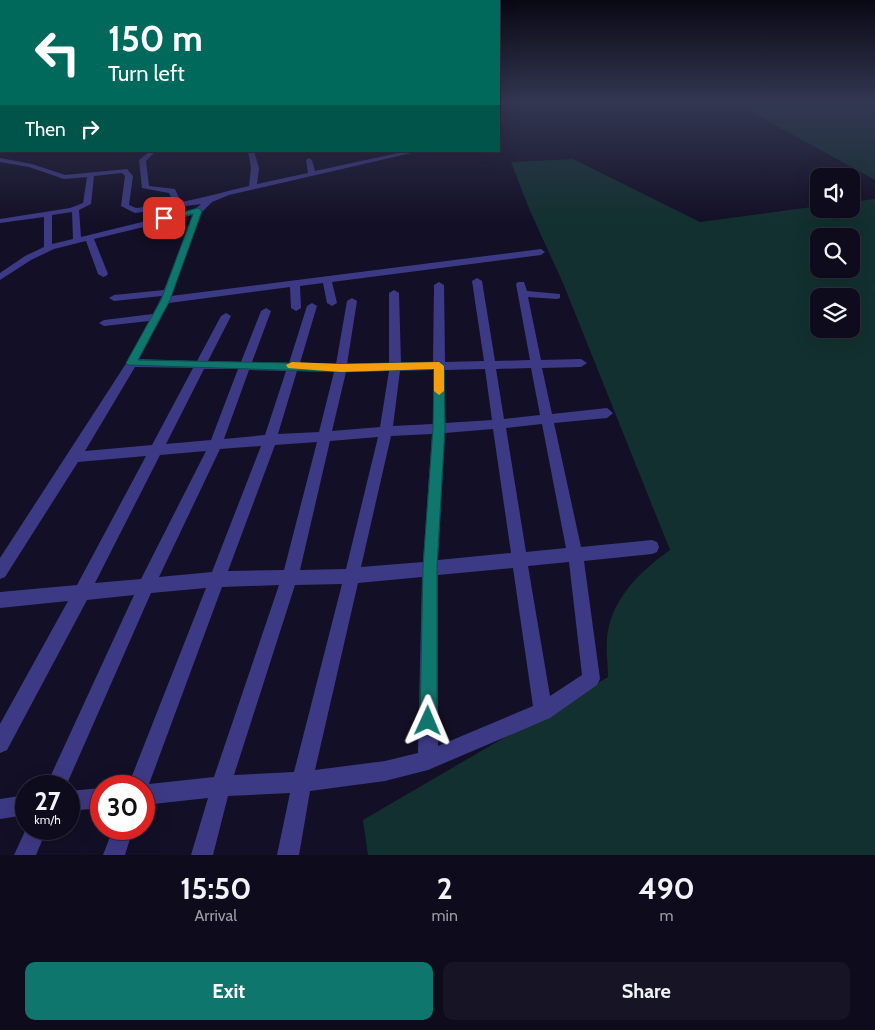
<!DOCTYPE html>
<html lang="en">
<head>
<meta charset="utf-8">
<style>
  :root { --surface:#0e0b1c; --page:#171425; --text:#f1f3f6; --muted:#9b9ba3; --line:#2e2b3b; --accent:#0f766e }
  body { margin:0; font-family:Cabin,sans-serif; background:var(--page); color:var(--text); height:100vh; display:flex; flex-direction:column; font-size:19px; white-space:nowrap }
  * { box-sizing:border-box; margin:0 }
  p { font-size:16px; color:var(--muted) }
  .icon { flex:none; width:28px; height:28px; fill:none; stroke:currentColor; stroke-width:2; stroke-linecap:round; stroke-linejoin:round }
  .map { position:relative; height:855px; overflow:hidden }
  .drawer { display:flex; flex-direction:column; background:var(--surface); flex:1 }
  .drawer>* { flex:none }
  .guide { position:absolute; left:0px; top:0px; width:500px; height:152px; box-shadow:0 5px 20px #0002,0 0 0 1px var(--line); background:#00695c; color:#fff; overflow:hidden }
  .controls { position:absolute; left:810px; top:168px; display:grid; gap:10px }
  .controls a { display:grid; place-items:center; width:50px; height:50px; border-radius:10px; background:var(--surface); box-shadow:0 5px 20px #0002,0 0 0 1px var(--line); font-size:25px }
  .speed { position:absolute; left:15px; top:775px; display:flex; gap:10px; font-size:25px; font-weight:700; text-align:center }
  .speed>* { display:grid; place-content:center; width:65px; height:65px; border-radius:50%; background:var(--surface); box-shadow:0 5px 20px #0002,0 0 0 1px var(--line); line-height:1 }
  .speed small { font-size:12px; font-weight:400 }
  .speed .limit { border:8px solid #d22; background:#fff; color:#111 }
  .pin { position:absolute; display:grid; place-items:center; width:42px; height:42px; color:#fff; margin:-21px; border-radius:10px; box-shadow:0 2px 8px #0006 }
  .me { position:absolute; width:55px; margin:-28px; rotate:1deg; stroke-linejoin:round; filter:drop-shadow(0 0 4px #0008) }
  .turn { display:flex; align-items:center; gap:18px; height:105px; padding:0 25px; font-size:22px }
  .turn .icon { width:65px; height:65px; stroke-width:2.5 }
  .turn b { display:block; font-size:35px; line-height:42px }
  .then { display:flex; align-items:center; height:48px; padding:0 25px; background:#0003; gap:10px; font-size:19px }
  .eta { display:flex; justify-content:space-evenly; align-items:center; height:85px; text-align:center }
  .eta b { font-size:30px; font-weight:700; line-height:35px }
  .action { display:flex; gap:10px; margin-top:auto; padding:10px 25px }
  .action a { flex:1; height:58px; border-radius:10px; background:var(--accent); color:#fff; font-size:20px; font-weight:700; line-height:58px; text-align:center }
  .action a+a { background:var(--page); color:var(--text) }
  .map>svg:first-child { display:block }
</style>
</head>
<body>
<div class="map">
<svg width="875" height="855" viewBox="0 0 875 855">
  <rect width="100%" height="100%" fill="#130f26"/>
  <!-- green -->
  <g fill="#12302f" fill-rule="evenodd">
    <polygon points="735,103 875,103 875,180"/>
    <path d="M573,159L700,222L819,206V209H851V202L875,199V855H368L363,820L608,677C608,663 605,645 608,631C614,596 643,569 670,550L563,283L530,211L511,162ZM819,236H851V269H819ZM819,296H851V329H819Z"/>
  </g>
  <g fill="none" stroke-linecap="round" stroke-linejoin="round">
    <!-- minor -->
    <g fill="#3d3a85" fill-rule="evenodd">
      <polygon points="499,103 504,103 499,107"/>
      <path d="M248,151H254L259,168L257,184L308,173L306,160L309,158L312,160L315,171L407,151H420L229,195L212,202L202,212L171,296L541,249L545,252L541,255L332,282L337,303L332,306L327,303L323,283L300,286L301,308L296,311L291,308L290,287L169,303L139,359L197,361L221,316L226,313L231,316L208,361L241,362L261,311L266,308L271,311L252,362L289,363L307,306L312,303L317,306L300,363L336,364L347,301L352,298L357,301L347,364L389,363V293L394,290L399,293L401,363L433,362L434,285L439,282L444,285L445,362L484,361L472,281L477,278L482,281L495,361L530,360L516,284L518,282H524L527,291L560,294V298L557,299L528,297L541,360L581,359L587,363L581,367L542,368L552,414L607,408L613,413L607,418L554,423L581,547L652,540L657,542L659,547L657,552L652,554L584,561L600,679L597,685L550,718L428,770L385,781L310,791L299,855H277L290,793L228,796L213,855H191L208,798L144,805V786H128L206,588L151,593L66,786H46L134,595L87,600L7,750L0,753V724L68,601L0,608V592L77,585L146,456L78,462L5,577L0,579V558L127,362L149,321L104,326L99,323L104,320L153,314L162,296L114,301L109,298L114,295L164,290L193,215L94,239L108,274L106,276L103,277L98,274L86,241L54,249L31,260L0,280V273L25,256L44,247V217L0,223V219L70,208L83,203L87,177L64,179L29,167L0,162V158L32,164L65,175L127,169L133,176L129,205L136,208L174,203L169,193L142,188L139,160L149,152L154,153L146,161L149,186L175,189L181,202C204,198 226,191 249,186L251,168ZM122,173L125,176L121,206L135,213L201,204L195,209L81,237L79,210L91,204L94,176ZM72,212L73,239L52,244V215ZM135,367L193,368L152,445L85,451ZM531,368L540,415L504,419L496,369ZM204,369H238L211,440L166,444ZM485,369L492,420L445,423V370ZM249,370L286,371L265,435L224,439ZM433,370V424L393,426L400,371ZM297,371L334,372L319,432L278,434ZM389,371L380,427L332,431L346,372ZM542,424L566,548L526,552L506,428ZM493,429L511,553L438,560L445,433ZM432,434L423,562L361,567L391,436ZM378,437L346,569L300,570L330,441ZM317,442L284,570L228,571L275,445ZM261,446L212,572L159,577L220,449ZM206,451L141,579L95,583L160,455ZM569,562L582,675L550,696L528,566ZM513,568L533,706L438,746V575ZM422,577L418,753L385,761L315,770L358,583ZM342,584L294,772L234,775L295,585ZM279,585L214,777L149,784L222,587Z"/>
      <polygon points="101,788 101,808 69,811 69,791"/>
      <polygon points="26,795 26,815 0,819 0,799"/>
      <polygon points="26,829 47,829 36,855 14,855"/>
      <polygon points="113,829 133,829 125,855 103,855"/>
    </g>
  </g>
  <!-- sky -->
  <linearGradient id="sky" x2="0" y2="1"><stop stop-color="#0a0815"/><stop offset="0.46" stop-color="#333752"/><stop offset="1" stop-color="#333752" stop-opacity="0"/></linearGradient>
  <rect width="875" height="222" fill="url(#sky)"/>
  <!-- route -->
  <polygon fill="#0f766e" stroke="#0a4d48" points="198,208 202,211 170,300 138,360 341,364 439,362 444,366 445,428 437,567 437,721 434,727 428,729 423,727 420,721 423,567 433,428 434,369 341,372 128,365 126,363 161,300 193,214 164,220 161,218"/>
  <!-- slow -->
  <polygon fill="#f59e0b" points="292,362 341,364 439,362 444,366 444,391 439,395 434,391 434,369 341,372 288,368 286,365"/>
</svg>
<div class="controls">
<a><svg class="icon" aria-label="sound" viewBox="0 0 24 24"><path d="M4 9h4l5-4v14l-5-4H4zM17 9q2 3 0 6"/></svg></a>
<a><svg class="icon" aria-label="search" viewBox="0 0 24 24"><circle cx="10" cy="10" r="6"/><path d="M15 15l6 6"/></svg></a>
<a><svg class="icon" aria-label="layers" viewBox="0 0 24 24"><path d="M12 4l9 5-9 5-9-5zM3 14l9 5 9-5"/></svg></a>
</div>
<div class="speed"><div>27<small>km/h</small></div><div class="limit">30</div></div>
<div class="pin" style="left:164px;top:218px;background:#d93025"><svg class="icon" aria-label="arrive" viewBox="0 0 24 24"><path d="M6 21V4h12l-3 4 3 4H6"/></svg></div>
<svg class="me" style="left:428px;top:721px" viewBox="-20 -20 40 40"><path d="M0-17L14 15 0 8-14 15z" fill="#0f766e" stroke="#fff" stroke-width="4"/></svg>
<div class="guide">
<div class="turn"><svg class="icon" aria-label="left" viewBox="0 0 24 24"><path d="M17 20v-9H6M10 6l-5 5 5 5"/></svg><div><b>150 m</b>Turn left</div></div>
<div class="then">Then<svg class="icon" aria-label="right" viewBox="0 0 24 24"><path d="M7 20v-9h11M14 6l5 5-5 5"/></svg></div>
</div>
</div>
<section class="drawer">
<div class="eta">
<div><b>15:50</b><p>Arrival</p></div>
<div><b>2</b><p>min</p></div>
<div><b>490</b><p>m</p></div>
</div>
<div class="action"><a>Exit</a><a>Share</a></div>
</section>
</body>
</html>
